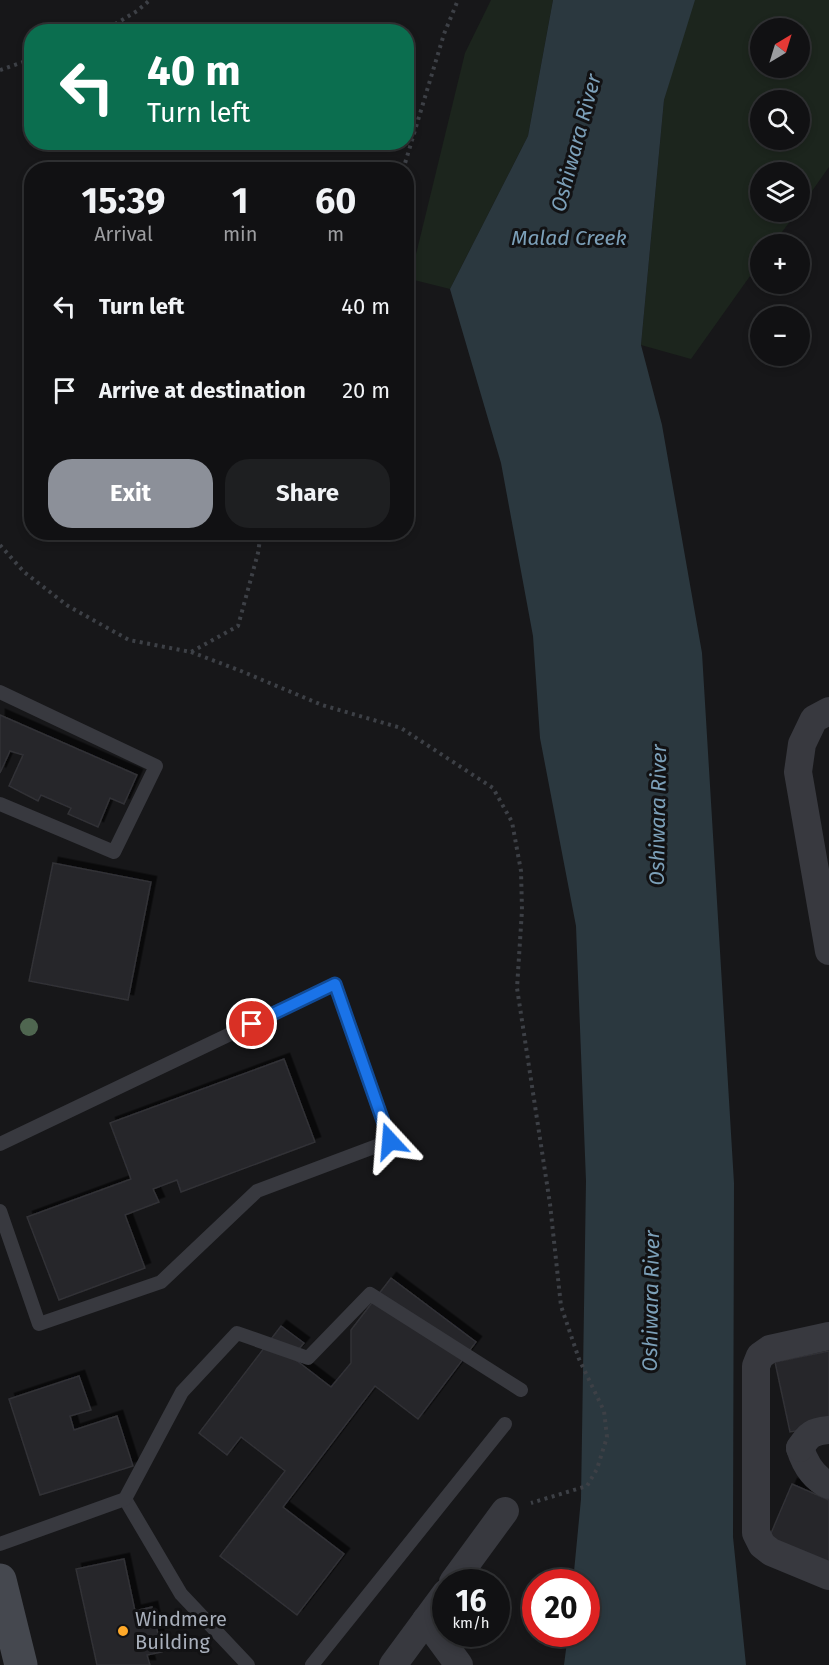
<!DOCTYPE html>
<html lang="en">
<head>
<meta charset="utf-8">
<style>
  :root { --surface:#111113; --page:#1e1f21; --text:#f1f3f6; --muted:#9c9da0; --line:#303133; --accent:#8c9099 }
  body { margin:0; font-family:"Fira Sans",sans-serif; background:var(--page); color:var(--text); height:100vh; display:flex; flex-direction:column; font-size:22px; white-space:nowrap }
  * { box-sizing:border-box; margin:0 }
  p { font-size:20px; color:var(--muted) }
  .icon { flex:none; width:33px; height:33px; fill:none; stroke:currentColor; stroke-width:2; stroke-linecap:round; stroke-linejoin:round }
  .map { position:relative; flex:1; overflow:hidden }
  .details { position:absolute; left:24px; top:162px; width:390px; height:378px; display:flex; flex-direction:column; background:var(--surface); border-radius:24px; box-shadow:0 3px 9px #0003,0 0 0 2px var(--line) }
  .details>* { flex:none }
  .hud { position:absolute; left:24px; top:24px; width:390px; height:126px; border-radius:24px; box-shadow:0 3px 9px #0003,0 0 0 2px var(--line); background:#0b6e4f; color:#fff; overflow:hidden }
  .needle { width:39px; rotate:38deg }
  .controls { position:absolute; left:750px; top:18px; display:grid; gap:12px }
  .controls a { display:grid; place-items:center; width:60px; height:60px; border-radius:50%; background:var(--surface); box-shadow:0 3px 9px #0003,0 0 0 2px var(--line); font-size:30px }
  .speed { position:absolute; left:432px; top:1569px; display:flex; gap:12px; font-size:30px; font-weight:700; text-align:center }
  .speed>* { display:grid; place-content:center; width:78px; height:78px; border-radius:50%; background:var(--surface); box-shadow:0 3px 9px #0003,0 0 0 2px var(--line); line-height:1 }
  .speed small { font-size:15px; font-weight:400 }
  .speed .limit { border:9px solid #d22; background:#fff; color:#111 }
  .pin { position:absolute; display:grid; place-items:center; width:51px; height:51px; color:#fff; margin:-26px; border:3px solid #fff; border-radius:50%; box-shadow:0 2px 6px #0007 }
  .me { position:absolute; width:66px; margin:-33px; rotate:341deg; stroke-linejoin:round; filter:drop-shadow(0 0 4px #0008) }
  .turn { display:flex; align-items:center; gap:21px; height:126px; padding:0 24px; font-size:27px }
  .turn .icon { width:78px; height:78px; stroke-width:2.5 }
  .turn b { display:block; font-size:42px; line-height:51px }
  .eta { display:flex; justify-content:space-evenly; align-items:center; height:102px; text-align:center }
  .eta b { font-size:36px; font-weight:700; line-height:42px }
  .cta { display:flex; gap:12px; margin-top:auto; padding:12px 24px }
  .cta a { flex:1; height:69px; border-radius:24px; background:var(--accent); color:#fff; font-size:24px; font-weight:700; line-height:69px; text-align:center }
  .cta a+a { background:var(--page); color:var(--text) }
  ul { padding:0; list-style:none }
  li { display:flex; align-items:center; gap:18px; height:84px; padding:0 24px }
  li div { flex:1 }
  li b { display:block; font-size:22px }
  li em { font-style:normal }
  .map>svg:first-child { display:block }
</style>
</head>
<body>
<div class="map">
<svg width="829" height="1665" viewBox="0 0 829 1665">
  <defs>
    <filter id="shadow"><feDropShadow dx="5.5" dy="-5.5" stdDeviation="0" flood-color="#0009"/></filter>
  </defs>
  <rect width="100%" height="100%" fill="#171719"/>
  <!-- green -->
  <g fill="#1c251d" fill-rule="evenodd">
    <polygon points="491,0 553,0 528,136 450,289 410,279 465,53"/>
    <path d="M692,0H829V167L800,208V172H760V212H797L773,244H760V262L691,359L641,345L664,100ZM760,28H800V68H760ZM760,100H800V140H760Z"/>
  </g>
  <!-- water -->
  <polygon fill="#2b383f" points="553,0 695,0 664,100 641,345 662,425 702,653 734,1183 733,1537 746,1665 564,1665 568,1634 586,1634 586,1582 573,1582 581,1499 586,1181 576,926 540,738 533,636 501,463 450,289 528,136"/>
  <!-- building -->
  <g fill="#27272b" stroke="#313136" stroke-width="1.5" filter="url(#shadow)">
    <polygon points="0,715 137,775 124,804 110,798 98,827 68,814 71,808 41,795 38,801 9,786 23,755 10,751 0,773"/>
    <polygon points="53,863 151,882 128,1000 29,981"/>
    <polygon points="284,1059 315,1142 181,1192 177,1180 153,1189 159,1202 125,1215 145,1268 59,1300 27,1217 131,1179 110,1123"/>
    <polygon points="391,1278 476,1342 418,1419 375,1386 283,1507 344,1554 297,1615 220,1556 285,1471 241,1437 227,1455 199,1433 281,1326 304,1343 292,1357 331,1387 351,1363 351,1330"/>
    <polygon points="829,1351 829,1425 790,1432 775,1362"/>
    <polygon points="79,1376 91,1410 70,1416 74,1430 117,1416 133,1466 40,1495 9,1399"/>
    <polygon points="792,1484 829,1500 829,1563 769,1538"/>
    <polygon points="124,1559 135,1611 152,1607 162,1652 147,1655 150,1665 97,1665 76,1569"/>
  </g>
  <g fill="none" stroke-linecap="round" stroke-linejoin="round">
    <!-- path -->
    <g stroke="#3d4046" stroke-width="4" stroke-dasharray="3 4.5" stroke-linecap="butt">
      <polyline points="102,32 137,11 150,0"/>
      <polyline points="0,70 32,59"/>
      <polyline points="403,170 444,34 458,0"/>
      <polyline points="0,545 24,572 68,606 129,640 191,652 238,626 258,553 261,532"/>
      <polyline points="191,652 241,671 322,705 401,728 493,788 512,822 521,871 522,910 517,988 550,1204 561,1306 579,1359 604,1411 607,1437 597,1469 587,1486 531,1503"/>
    </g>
    <!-- lane -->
    <g stroke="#38393f" stroke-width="14">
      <polyline points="0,692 156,766 114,852 0,804"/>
      <polyline points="0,1144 335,984 390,1141 257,1191 161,1282 39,1324 0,1211"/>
      <polyline points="125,1499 181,1594 248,1665"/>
      <polyline points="0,1544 125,1499 182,1392 237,1333 308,1358 370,1294 521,1390"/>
      <polyline points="312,1665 505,1424"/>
    </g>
    <!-- street -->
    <g stroke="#38393f" stroke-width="28">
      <polyline points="829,711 814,719 802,744 798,772 829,951"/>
      <polyline points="829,1336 770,1349 760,1356 756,1366 756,1533 762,1545 771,1552 829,1576"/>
      <path d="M800,1448C805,1464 813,1478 829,1485"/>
      <path d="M800,1448C809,1434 812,1432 829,1430"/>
      <polyline points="453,1582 505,1511"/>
      <polyline points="426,1620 459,1665"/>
      <polyline points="393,1665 446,1593"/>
    </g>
    <!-- secondary -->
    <polyline stroke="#45484f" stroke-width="33" points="0,1580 21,1665"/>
  </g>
  <!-- trees -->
  <circle fill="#4f6650" cx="29" cy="1027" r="9"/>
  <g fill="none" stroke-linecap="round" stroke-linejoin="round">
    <!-- route casing -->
    <g stroke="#114b97" stroke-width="15">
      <polyline id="route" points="252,1024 335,984 390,1141"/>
    </g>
    <!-- route -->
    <use href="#route" stroke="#1a73e8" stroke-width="10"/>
  </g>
  <!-- markers -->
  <circle fill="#ffa929" stroke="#121214" stroke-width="2" cx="123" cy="1631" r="6"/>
  <g text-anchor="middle" stroke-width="6" stroke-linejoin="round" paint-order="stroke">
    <!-- poi labels -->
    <g font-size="20" fill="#a8afbb" stroke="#121214" text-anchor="start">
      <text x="135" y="1626">Windmere<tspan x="135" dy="23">Building</tspan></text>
    </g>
    <!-- water labels -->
    <g font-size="21" font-style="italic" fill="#7ca0b9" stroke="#121214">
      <text transform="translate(576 143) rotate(-75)" y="7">Oshiwara River</text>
      <text x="569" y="245">Malad Creek</text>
      <text transform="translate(658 815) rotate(-89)" y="7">Oshiwara River</text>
      <text transform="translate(651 1301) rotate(-89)" y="7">Oshiwara River</text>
    </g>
  </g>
</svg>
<div class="controls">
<a><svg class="needle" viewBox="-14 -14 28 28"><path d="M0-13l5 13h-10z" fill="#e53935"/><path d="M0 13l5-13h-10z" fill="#9c9da0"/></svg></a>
<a><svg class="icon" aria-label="search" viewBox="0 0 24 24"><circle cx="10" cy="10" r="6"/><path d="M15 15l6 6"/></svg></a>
<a><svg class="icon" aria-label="layers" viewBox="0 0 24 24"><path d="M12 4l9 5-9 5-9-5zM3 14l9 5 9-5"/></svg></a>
<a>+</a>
<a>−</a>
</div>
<div class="speed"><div>16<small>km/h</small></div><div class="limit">20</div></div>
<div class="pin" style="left:252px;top:1024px;background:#d93025"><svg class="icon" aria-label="arrive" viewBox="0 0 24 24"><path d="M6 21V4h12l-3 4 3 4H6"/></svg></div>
<svg class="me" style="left:390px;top:1141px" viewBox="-20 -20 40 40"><path d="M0-17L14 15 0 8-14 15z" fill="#1a73e8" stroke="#fff" stroke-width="4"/></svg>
<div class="hud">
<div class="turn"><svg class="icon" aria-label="left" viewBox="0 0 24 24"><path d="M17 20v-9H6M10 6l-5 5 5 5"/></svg><div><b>40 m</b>Turn left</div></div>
</div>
<section class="details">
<div class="eta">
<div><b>15:39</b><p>Arrival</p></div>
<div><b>1</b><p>min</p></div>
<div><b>60</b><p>m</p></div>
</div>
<ul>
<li><svg class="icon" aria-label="left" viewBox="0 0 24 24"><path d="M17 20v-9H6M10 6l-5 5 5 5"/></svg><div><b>Turn left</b></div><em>40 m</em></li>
<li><svg class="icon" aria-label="arrive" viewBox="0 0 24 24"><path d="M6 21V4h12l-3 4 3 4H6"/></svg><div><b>Arrive at destination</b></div><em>20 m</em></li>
</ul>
<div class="cta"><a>Exit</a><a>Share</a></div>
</section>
</div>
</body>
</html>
